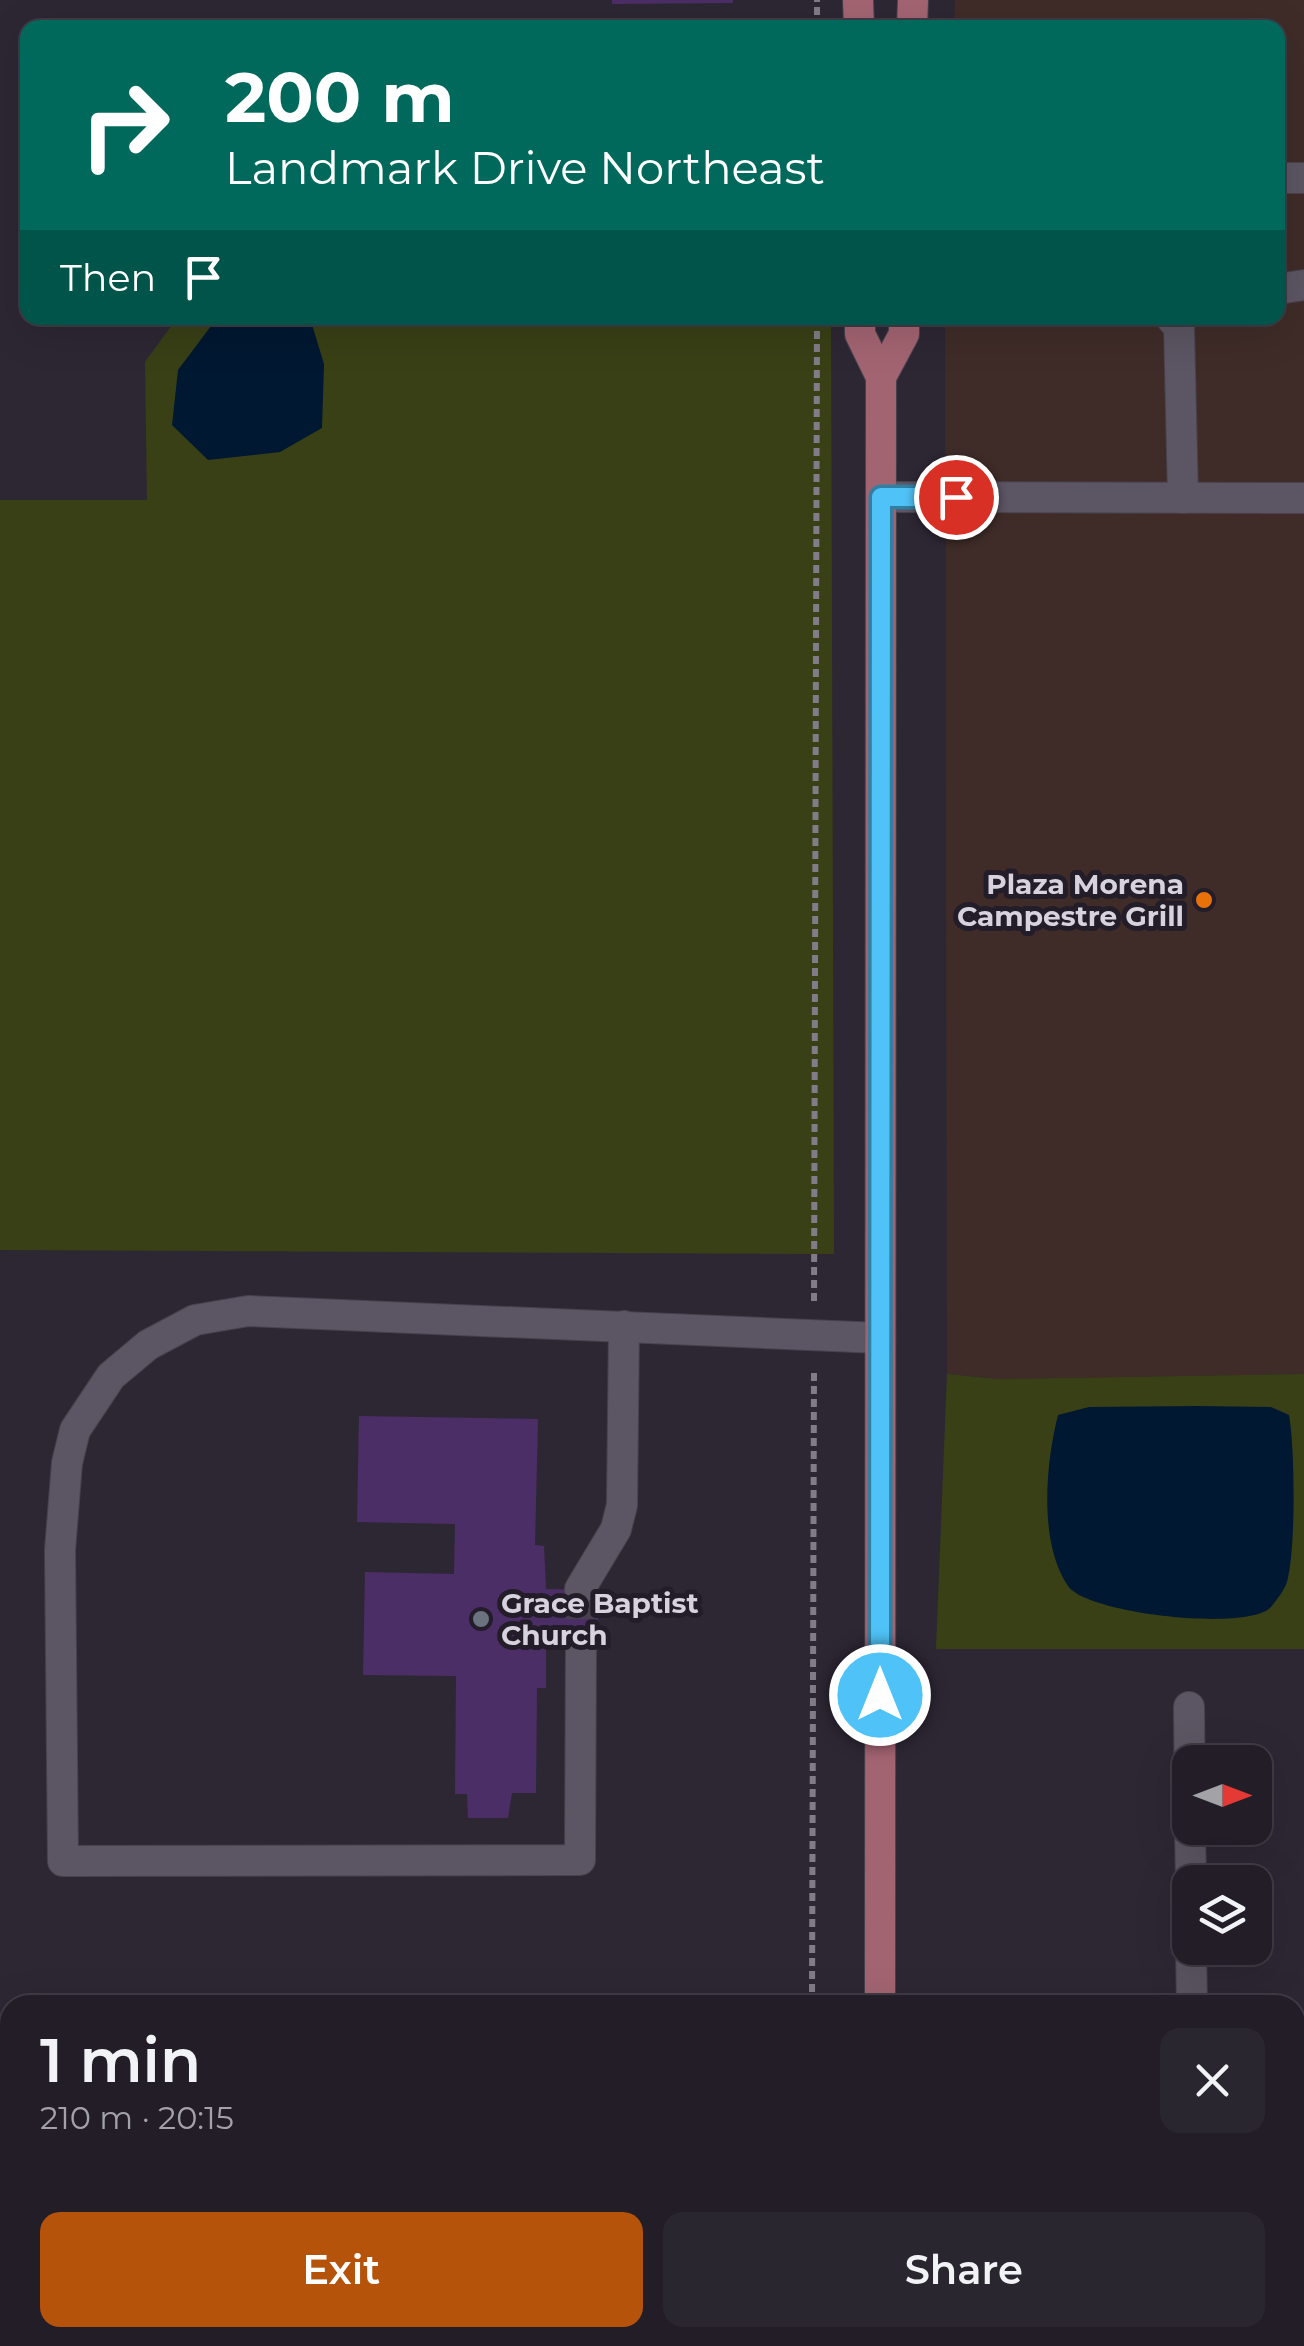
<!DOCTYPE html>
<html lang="en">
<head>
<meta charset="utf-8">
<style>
  :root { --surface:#221d27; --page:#2a262f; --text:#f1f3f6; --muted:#a2a2a7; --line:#3f3b44; --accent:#b45309 }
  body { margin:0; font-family:Montserrat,sans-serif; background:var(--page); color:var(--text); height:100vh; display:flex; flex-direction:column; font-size:38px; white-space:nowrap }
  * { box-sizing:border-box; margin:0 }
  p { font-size:32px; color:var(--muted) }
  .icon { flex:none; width:55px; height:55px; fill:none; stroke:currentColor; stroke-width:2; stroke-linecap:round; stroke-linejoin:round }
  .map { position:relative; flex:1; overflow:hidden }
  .details { position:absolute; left:0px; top:1995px; width:1305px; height:352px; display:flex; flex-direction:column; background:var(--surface); border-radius:30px 30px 0 0; box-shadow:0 10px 40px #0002,0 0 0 2px var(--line) }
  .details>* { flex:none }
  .banner { position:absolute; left:20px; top:20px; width:1265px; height:305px; border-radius:20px; box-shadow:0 10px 40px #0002,0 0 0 2px var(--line); background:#00695c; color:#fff; overflow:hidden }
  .needle { width:65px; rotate:90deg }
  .tools { position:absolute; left:1172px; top:1745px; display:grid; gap:20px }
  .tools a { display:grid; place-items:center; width:100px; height:100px; border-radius:20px; background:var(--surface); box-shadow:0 10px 40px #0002,0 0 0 2px var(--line); font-size:50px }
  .pin { position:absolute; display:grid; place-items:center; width:85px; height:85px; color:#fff; margin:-42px; border:5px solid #fff; border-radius:50%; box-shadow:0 2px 10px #0007 }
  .me { position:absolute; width:110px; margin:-55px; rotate:0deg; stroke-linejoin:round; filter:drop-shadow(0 0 8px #0008) }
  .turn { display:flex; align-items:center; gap:35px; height:210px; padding:0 40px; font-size:45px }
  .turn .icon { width:130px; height:130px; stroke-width:2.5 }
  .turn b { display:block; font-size:70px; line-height:85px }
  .then { display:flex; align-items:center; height:95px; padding:0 40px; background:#0003; gap:20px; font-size:38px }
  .round { display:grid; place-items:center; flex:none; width:105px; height:105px; border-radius:20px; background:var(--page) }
  .headline { display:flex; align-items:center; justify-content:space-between; height:170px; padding:0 40px }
  h1 { font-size:60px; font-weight:600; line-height:75px }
  .button { display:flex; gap:20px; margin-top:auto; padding:20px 40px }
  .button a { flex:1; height:115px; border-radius:20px; background:var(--accent); color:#fff; font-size:40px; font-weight:600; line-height:115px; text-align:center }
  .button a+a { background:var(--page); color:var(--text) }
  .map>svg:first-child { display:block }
</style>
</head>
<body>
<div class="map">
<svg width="1304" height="2346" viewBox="0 0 1304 2346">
  <rect width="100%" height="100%" fill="#2d2734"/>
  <!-- commercial -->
  <polygon fill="#3f2c28" points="955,0 1304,0 1304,1374 998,1379 947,1374 945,318 1278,318 1278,28 954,27"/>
  <!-- green -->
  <g fill="#394016">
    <polygon points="177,318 831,318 834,1254 0,1250 0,500 147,500 145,362"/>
    <polygon points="947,1374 998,1379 1304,1374 1304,1649 936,1649"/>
  </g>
  <!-- water -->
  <g fill="#011832">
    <polygon points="217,318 310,318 324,364 322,428 280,452 208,460 172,425 178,370"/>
    <path d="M1197,1406L1271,1407L1289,1415C1295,1447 1296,1550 1287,1582C1285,1589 1276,1601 1271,1607C1249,1632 1087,1614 1068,1586C1038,1542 1046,1462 1058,1415L1089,1407Z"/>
  </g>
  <!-- building -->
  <g fill="#4c2e66">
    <polygon points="612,0 733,0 733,3 612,4"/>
    <polygon points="359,1416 538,1419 535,1545 544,1546 546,1589 598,1590 598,1647 546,1647 546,1688 537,1688 536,1793 512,1793 508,1818 468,1818 467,1794 455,1794 456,1676 363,1675 365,1572 454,1574 455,1524 357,1522"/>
  </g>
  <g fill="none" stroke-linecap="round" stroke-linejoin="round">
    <!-- minor-tunnel -->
    <polyline stroke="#46414d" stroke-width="30" stroke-dasharray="30 15" stroke-linecap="butt" points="580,1589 581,1647"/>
    <!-- minor casing -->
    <g stroke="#47424d" stroke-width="32">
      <g id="minor">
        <polyline points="1278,178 1304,178"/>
        <polyline points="1278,289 1304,285"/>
        <polyline points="1171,318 1179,327 1183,498"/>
        <polyline points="881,497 1304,498"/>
        <polyline points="580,1589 616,1529 622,1505 624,1326"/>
        <polyline points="581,1647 580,1860 63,1861 60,1550 67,1463 75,1430 111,1376 148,1345 195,1320 248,1311 880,1338"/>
        <polyline points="1189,1707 1190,1811"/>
        <polyline points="1190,1828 1191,1882"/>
        <polyline points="1191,1948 1192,2005"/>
        <polyline points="1295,2203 1304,2204"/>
        <polyline points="0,2231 10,2231"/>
        <polyline points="1288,2338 1288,2346"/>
      </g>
    </g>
    <!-- major casing -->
    <g stroke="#47424d" stroke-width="32">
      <g id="major">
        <polyline points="858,0 859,28"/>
        <polyline points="912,28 913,0"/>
        <polyline points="860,318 860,334 881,377 880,2005"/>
        <polyline points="881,377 904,334 904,318"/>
        <polyline points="880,2338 880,2346"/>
      </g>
    </g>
    <!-- path -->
    <g stroke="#817c87" stroke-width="6" stroke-dasharray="8 5" stroke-linecap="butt">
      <polyline points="817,28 817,0"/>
      <polyline points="814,1301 817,318"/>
      <polyline points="812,2005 814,1369"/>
      <polyline points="1295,2154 1304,2154"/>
      <polyline points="809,2338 809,2346"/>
    </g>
    <!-- minor -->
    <use href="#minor" stroke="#5c5563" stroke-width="30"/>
    <!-- major -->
    <use href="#major" stroke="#a36472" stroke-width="30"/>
  </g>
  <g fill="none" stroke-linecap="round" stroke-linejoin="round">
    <!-- route casing -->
    <g stroke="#337fa1" stroke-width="25">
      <polyline id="route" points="880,1695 881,497 956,497"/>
    </g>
    <!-- route -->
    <use href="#route" stroke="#4fc3f7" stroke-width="18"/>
  </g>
  <!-- markers -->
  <circle fill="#e8710a" stroke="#231d2a" stroke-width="4" cx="1204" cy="900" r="10"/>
  <circle fill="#6b7280" stroke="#231d2a" stroke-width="4" cx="481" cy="1619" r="10"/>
  <g text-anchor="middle" stroke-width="10" stroke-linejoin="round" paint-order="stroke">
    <!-- poi labels -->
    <g font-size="28" font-weight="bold" fill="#d7d3dc" stroke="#231d2a" text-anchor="end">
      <text x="1184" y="894">Plaza Morena<tspan x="1184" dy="32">Campestre Grill</tspan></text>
      <text x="501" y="1613" text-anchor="start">Grace Baptist<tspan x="501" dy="32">Church</tspan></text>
    </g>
  </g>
</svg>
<div class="tools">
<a><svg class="needle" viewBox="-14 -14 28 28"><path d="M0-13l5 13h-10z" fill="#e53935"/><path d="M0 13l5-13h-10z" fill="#a2a2a7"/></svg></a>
<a><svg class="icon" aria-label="layers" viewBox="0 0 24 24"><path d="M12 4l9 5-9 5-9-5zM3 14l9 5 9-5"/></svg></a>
</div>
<div class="pin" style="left:956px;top:497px;background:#d93025"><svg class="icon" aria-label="arrive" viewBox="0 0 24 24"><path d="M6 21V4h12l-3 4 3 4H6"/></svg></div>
<svg class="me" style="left:880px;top:1695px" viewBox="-20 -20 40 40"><circle r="17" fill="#4fc3f7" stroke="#fff" stroke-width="3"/><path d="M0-11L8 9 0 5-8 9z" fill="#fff"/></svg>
<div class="banner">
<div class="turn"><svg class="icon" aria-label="right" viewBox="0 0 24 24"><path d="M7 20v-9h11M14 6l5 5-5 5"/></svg><div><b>200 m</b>Landmark Drive Northeast</div></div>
<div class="then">Then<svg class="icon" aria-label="arrive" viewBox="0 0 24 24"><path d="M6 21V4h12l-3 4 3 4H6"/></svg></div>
</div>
<section class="details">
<div class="headline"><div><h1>1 min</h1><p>210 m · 20:15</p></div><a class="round"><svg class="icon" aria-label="close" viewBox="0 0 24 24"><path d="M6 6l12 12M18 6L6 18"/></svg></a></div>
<div class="button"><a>Exit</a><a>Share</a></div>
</section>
</div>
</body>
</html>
